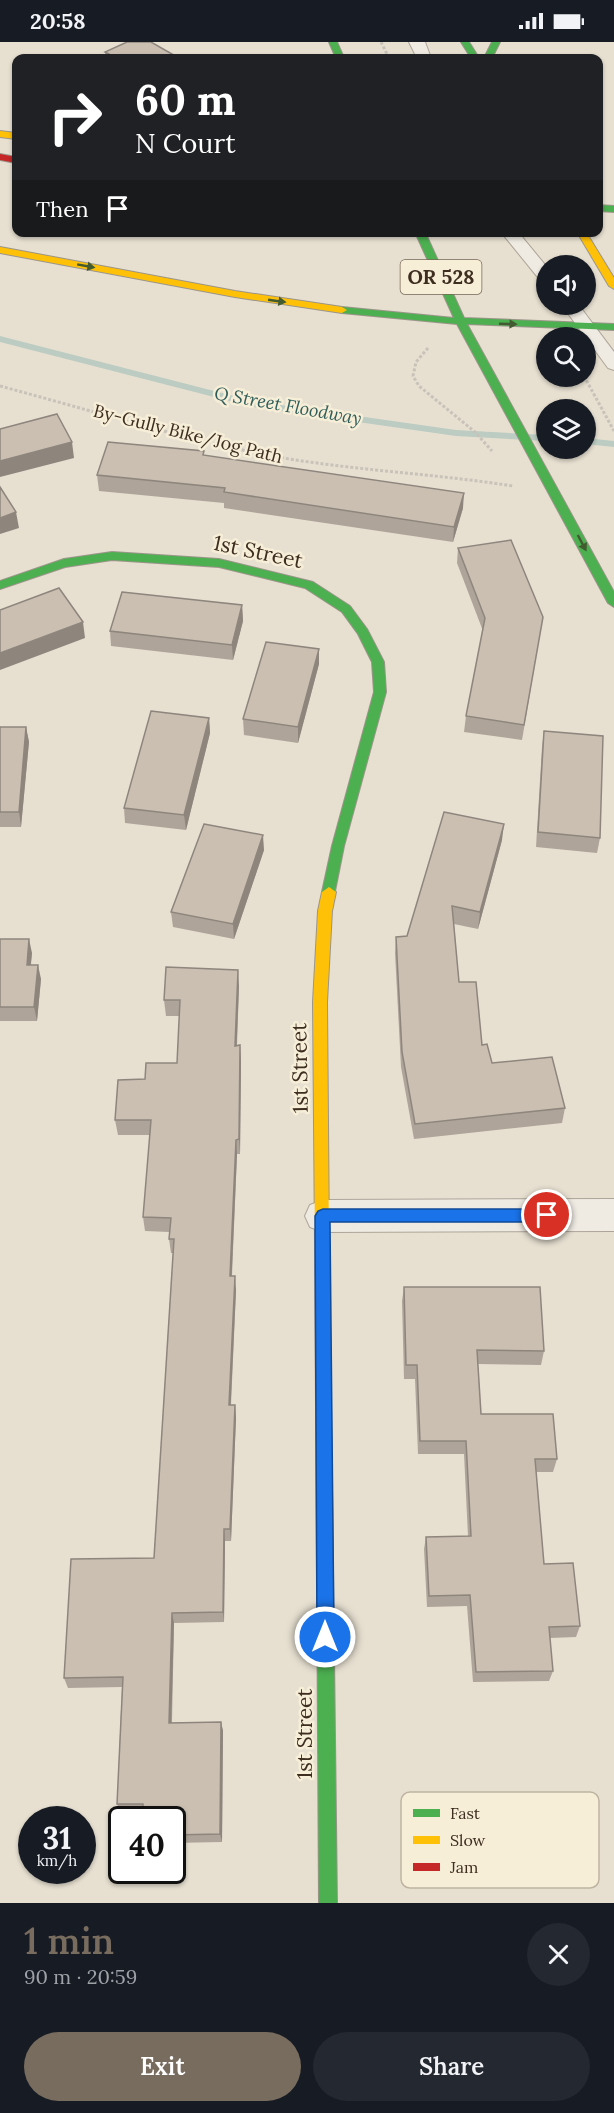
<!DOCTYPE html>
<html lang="en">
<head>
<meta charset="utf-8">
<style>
  :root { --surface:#171b24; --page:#242831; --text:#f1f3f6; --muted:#9ea1a6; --accent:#786c5e }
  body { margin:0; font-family:Lora,serif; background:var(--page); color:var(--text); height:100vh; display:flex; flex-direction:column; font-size:22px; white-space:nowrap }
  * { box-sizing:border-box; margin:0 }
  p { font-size:20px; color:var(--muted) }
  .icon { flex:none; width:33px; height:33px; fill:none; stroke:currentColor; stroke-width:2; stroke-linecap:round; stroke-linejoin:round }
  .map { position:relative; height:1861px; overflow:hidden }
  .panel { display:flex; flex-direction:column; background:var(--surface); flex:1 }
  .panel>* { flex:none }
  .top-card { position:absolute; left:12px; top:12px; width:591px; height:183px; border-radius:12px; box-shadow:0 2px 4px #0004; background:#202124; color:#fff; overflow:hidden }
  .fabs { position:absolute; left:536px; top:213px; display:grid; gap:12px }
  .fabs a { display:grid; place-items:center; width:60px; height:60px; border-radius:50%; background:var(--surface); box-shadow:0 2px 4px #0004; font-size:30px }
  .speed { position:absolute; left:18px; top:1764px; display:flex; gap:12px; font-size:30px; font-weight:700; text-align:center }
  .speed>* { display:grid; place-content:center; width:78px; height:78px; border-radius:50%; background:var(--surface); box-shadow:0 2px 4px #0004; line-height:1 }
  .speed small { font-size:15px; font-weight:400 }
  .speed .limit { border:3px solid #111; border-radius:9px; background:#fff; color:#111 }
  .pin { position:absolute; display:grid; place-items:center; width:51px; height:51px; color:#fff; margin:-26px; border:3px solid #fff; border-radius:50%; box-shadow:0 2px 6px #0007 }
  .me { position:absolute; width:66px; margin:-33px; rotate:0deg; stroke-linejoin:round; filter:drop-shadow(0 0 4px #0008) }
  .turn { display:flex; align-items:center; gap:21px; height:126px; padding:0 24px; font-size:27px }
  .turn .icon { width:78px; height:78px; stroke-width:2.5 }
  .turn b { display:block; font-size:42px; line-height:51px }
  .then { display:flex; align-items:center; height:57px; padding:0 24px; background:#0003; gap:12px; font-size:22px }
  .round { display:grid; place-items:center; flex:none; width:63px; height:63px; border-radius:32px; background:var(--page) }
  .head { display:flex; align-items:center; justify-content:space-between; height:102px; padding:0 24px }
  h1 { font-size:36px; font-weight:600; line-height:45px; color:var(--accent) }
  .button { display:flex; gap:12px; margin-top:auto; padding:12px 24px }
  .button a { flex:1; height:69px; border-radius:36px; background:var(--accent); color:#fff; font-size:24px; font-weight:600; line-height:69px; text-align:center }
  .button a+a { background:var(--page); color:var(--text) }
  .status { display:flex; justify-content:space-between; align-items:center; height:42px; padding:0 30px; background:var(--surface); direction:ltr }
  .status svg { height:16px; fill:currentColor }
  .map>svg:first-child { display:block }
</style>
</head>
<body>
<div class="status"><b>20:58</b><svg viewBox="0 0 49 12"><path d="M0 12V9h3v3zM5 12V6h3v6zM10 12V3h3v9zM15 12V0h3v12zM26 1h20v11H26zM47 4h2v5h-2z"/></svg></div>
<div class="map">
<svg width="614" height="1861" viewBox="0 0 614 1861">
  <rect width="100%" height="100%" fill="#e7e0d1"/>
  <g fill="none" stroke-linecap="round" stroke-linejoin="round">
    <!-- stream -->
    <g fill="#bcccc2" fill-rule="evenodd">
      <polygon points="0,294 253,359 456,388 546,393 546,399 456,394 253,365 0,300"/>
      <polygon points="585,396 614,399 614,405 585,402"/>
    </g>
    <!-- lane casing -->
    <g stroke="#ada599" stroke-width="2">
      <g id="lane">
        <polygon points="409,0 425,0 431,16 417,16"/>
        <polygon points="501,190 518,190 546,224 546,239 540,238"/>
        <polygon points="561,262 578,262 614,310 614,328 608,326"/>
      </g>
    </g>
    <!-- street casing -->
    <g stroke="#ada599" stroke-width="2">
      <polygon id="street" points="614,1157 614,1189 323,1190 310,1185 305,1174 310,1163 323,1158"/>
    </g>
    <!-- fast casing -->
    <g stroke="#9c958a" stroke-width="2">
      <g id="fast">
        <polygon points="329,0 337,0 344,16 336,16"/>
        <polygon points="461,0 469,0 479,16 471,16"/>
        <polygon points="492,0 500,0 492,16 484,16"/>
        <polygon points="598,163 614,164 614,170 598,169"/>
        <polygon points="415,190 425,190 464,276 614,282 614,288 467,282 614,550 614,565 608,561 457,282 342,271 337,268 342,265 454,276"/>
        <polygon points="112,510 219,517 313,540 350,564 367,587 384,620 386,650 344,804 334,854 329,855 322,850 332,804 374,650 372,620 358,592 342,570 305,546 219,525 112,518 65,525 0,547 0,539 64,517"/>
        <polygon points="322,1193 327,1195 329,1200 337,1861 319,1861 315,1200 317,1195"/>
      </g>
    </g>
    <!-- slow casing -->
    <g stroke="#9c958a" stroke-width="2">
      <g id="slow">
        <polygon points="0,89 16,91 16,97 0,95"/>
        <polygon points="577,190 586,190 614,236 614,247 609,244"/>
        <polygon points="0,205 235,249 342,265 347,268 342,271 235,255 0,211"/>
        <polygon points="329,845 336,850 332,869 327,960 329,1200 327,1205 322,1207 317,1205 315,1200 313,960 318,869 322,850"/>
      </g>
    </g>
    <!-- jam casing -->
    <g stroke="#9c958a" stroke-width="2">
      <polygon id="jam" points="0,112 16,115 16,121 0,118"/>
    </g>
    <!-- path -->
    <g stroke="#c8c2b9" stroke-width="3" stroke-dasharray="3 2" stroke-linecap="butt">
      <polyline points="381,0 389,16"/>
      <polyline points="428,306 416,320 413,334 419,344 475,390 492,409"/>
      <polyline points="584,334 614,389"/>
      <path d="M0,344C82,366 164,391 247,409C335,428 424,430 513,444"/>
    </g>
    <!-- lane -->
    <use href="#lane" fill="#efebe3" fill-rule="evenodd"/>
    <!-- street -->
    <use href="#street" fill="#efebe3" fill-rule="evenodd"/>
    <!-- fast -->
    <use href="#fast" fill="#4caf50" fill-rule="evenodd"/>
    <!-- slow -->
    <use href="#slow" fill="#ffc107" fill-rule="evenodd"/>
    <!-- jam -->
    <use href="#jam" fill="#c62828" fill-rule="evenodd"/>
  </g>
  <!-- wall -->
  <g fill="#afa499">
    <polygon points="105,10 179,16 105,16"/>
    <polygon points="204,409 204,413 463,466 453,500 224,466 224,461 99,449 97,433"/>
    <polygon points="458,506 543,575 522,698 464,690 466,674 483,589 457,521"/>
    <polygon points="242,563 243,579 233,618 111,604 110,589"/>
    <polygon points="319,622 298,701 244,693 243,677"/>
    <polygon points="209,676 210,691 186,788 125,781 124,766"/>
    <polygon points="0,685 26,685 29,700 21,785 0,785"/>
    <polygon points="544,689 600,796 597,811 536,805 542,705"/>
    <polygon points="502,798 478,887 454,882 459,940 482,1003 492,1021 565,1066 562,1081 414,1097 401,1025 395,911 396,895 407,894"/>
    <polygon points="264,808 234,897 173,885 171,870"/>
    <polygon points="0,897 32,911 31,923 41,937 37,979 0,979"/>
    <polygon points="239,944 237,1004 240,1003 241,1019 240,1112 237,1112 232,1234 236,1248 231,1363 235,1363 236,1376 231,1499 225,1499 224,1580 174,1581 172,1681 221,1680 223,1689 222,1800 172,1801 172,1778 143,1770 120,1770 117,1762 122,1645 68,1646 64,1636 154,1516 173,1211 171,1211 169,1197 169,1190 145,1189 143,1175 150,1093 118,1093 115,1078 145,1037 177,1021 180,974 166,974 164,958"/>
    <polygon points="404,1245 544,1309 541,1323 478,1322 481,1372 557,1417 553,1430 536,1430 544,1522 580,1584 576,1595 550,1596 553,1629 549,1639 473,1640 467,1564 427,1565 424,1507 426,1495 468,1494 464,1412 418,1412 415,1337 404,1337 402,1259"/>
  </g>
  <!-- shaded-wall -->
  <g fill="#8e867d">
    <polygon points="72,400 74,416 0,435 0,419"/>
    <polygon points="464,451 463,466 453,500 454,485"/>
    <polygon points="16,470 19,486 0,492 0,476"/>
    <polygon points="242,563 243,579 233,618 232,603"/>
    <polygon points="83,580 85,596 0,628 0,611"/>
    <polygon points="319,607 319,622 298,701 298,685"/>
    <polygon points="209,676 210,691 186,788 184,773"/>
    <polygon points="26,685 29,700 21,785 19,770"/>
    <polygon points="504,782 502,798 478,887 480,870"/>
    <polygon points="263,793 264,808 234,897 233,882"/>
    <polygon points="29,897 32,911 29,937 27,923"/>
    <polygon points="38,923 41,937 37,979 34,965"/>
    <polygon points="238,928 239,944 236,1019 235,1004"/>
    <polygon points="240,1003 241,1019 240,1112 239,1097"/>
    <polygon points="236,1098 237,1112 231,1248 230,1234"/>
    <polygon points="235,1234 236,1248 230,1376 229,1363"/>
    <polygon points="235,1363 236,1376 231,1499 230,1487"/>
    <polygon points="224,1487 225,1499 224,1580 223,1570"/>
    <polygon points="172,1571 174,1581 171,1690 169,1681"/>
    <polygon points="221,1680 223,1689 222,1800 220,1792"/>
  </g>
  <!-- building -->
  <g fill="#cbbfb2" stroke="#8e867d" stroke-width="1.5">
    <polygon points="127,0 151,0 179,16 116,16 105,10"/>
    <polygon points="57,372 72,400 0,419 0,387"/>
    <polygon points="108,400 204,409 203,413 464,451 454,485 224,450 225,446 97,433"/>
    <polygon points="0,445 16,470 0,476"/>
    <polygon points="511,498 543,575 524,683 466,674 485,576 458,506"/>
    <polygon points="59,546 83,580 0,611 0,568"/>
    <polygon points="122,550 242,563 232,603 110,589"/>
    <polygon points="266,600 319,607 298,685 243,677"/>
    <polygon points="151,669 209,676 184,773 124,766"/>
    <polygon points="0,685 26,685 19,770 0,770"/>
    <polygon points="544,689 603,694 600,796 538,790"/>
    <polygon points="444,770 504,782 480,870 452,864 459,940 476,940 482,1003 487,1002 492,1021 552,1015 565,1066 415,1082 402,1010 396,895 407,894"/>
    <polygon points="204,782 263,793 233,882 171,870"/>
    <polygon points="0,897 29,897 27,923 38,923 34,965 0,965"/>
    <polygon points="166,925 238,928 235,1004 240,1003 239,1097 236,1098 230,1234 235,1234 229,1363 235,1363 230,1487 224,1487 223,1570 172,1571 169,1681 221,1680 220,1792 172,1793 172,1778 143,1778 143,1762 117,1762 123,1635 64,1636 71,1517 154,1516 174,1197 169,1197 171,1176 143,1175 151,1078 115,1078 118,1038 145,1037 146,1021 177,1021 180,958 164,958"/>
    <polygon points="404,1245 540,1245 544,1309 477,1308 481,1372 553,1372 557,1417 535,1417 544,1522 573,1521 580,1584 549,1585 553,1629 476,1630 470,1553 429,1554 426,1495 471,1494 466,1399 420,1399 417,1323 406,1323"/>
  </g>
  <!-- one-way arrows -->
  <defs><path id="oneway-solid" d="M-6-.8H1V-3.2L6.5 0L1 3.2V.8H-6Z" transform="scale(1.5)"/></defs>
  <g fill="#425b31">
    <use href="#oneway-solid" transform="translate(86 224) rotate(10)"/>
    <use href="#oneway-solid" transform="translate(277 259) rotate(8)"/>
    <use href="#oneway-solid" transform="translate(508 282) rotate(2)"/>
    <use href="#oneway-solid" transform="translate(582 501) rotate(62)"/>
  </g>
  <!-- route -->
  <polygon fill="#1a73e8" stroke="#114b97" stroke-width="1.5" points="323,1167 547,1167 552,1169 554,1173 552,1178 547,1180 330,1180 334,1595 331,1601 325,1604 319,1601 317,1595 315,1174 318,1169"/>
  <g text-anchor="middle" stroke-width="5" stroke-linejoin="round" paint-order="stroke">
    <!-- far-water labels -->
    <g font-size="18" font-style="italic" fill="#2f5d5a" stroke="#f7eed8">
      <text transform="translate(288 364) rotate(10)" y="6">Q Street Floodway</text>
    </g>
    <!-- far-street labels -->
    <g font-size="18" fill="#3d2e20" stroke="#f7eed8">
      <text transform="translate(188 392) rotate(14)" y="6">By-Gully Bike/Jog Path</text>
    </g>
    <!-- shield labels -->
    <rect fill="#f7eed8" stroke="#756857" stroke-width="1.5" x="400.5" y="218" width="81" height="34" rx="4.5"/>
    <g font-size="20" font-weight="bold" fill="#3d2e20">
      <text x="441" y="242">OR 528</text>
    </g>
    <!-- street labels -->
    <g font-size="21" fill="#3d2e20" stroke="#f7eed8">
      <text transform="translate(258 510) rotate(12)" y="7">1st Street</text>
      <text transform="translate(300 1026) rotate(-91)" y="7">1st Street</text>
      <text transform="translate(305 1692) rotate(-90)" y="7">1st Street</text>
    </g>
  </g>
  <!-- legend -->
  <rect x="401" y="1750" width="198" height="96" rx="9" fill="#f7eed8" stroke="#bfb4a1" stroke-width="1.5"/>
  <rect x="413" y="1767" width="27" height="8" fill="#4caf50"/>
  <rect x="413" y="1794" width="27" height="8" fill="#ffc107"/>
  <rect x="413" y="1821" width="27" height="8" fill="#c62828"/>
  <g font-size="16" fill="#3d2e20">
    <text x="450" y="1777">Fast</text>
    <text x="450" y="1804">Slow</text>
    <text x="450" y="1831">Jam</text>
  </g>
</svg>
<div class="fabs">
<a><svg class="icon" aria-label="sound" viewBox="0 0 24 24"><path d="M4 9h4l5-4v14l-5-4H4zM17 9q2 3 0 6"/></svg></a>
<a><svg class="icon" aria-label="search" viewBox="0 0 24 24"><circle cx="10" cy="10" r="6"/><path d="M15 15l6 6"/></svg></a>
<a><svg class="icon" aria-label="layers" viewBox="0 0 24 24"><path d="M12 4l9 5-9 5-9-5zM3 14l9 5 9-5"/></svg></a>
</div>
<div class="speed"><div>31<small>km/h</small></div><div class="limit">40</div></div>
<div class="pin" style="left:547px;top:1173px;background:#d93025"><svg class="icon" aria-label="arrive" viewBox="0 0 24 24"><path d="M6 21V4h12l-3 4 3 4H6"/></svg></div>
<svg class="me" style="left:325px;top:1595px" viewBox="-20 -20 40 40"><circle r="17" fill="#1a73e8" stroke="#fff" stroke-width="3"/><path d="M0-11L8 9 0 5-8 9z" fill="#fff"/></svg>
<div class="top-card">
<div class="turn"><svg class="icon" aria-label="right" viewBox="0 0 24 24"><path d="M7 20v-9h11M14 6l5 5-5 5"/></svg><div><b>60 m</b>N Court</div></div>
<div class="then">Then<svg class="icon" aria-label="arrive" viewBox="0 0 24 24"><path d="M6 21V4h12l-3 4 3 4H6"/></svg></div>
</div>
</div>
<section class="panel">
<div class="head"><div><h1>1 min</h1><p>90 m · 20:59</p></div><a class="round"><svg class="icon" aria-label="close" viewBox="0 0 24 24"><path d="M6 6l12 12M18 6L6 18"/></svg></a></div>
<div class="button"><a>Exit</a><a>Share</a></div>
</section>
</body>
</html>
